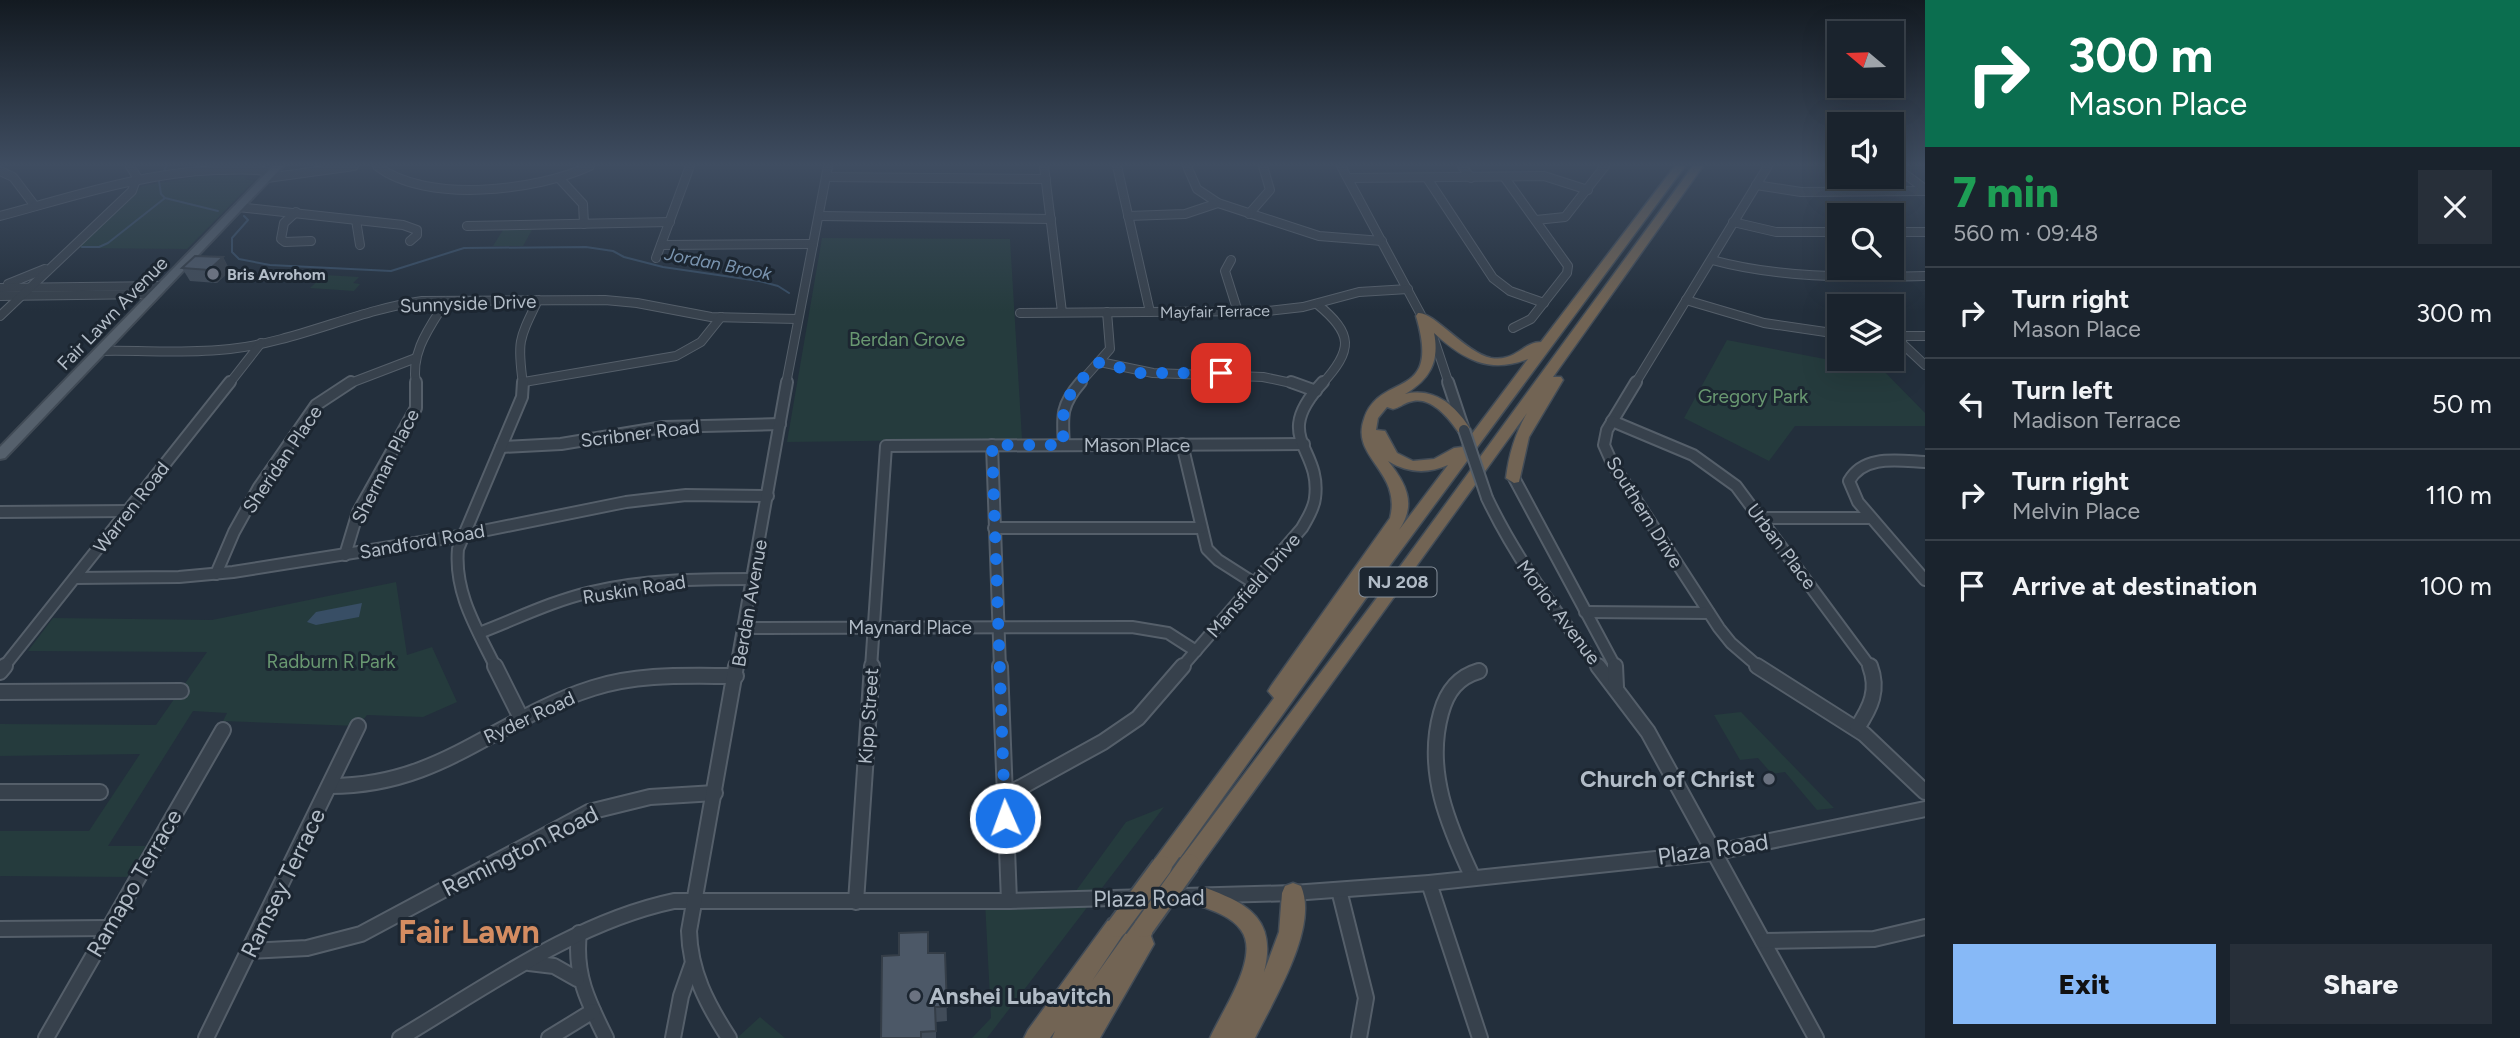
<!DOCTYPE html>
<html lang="en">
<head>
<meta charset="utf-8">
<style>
  :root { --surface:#1a232d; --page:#272f39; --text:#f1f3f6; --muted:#9fa4aa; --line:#384049; --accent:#87b9f7 }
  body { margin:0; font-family:Figtree,sans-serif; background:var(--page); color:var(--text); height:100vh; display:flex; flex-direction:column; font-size:26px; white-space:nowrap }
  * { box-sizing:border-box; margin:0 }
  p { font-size:23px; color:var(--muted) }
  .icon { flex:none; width:38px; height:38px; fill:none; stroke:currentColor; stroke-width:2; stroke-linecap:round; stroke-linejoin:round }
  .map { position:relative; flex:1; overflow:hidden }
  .panel { display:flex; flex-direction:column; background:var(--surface); width:595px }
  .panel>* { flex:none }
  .top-card { background:#0b6e4f; color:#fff; overflow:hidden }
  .needle { width:46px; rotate:289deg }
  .controls { position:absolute; left:1827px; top:21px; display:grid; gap:14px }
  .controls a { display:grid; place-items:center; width:77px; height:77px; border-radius:0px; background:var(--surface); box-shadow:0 7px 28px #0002,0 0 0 2px var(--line); font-size:35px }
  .pin { position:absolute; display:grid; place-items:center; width:60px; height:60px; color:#fff; margin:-30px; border-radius:14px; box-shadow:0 4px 10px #0006 }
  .me { position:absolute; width:77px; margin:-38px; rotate:358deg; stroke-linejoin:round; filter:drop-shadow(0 0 5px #0008) }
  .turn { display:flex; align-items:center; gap:24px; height:147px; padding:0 28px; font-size:32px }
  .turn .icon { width:91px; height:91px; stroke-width:2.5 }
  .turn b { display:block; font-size:49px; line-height:60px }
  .round { display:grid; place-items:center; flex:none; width:74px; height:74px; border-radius:0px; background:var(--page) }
  .headline { display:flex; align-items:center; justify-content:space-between; height:119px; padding:0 28px }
  h1 { font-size:42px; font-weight:800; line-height:52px; color:#1e9e55 }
  .button { display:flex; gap:14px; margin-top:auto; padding:14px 28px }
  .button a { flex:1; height:80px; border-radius:0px; background:var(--accent); color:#111; font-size:28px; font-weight:800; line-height:80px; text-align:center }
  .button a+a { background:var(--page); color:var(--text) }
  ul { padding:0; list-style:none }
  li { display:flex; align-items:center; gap:21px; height:91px; padding:0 28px; border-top:2px solid var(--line) }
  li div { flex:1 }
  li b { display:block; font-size:26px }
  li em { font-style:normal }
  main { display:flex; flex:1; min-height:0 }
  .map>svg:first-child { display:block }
</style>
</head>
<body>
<main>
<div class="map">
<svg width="1925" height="1038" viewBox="0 0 1925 1038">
  <rect width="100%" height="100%" fill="#232f3c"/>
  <!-- green -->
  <g fill="#253b3d">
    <polygon points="201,176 246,176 245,179 254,181 187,249 77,248 142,186"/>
    <polygon points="503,230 532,230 523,246 493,246"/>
    <polygon points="822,238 1010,239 1022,439 787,442"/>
    <polygon points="324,275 359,277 353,283 360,284 354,291 310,288"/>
    <polygon points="1727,340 1830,360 1879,366 1925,413 1925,426 1795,426 1769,461 1684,418"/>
    <polygon points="396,582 407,655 432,647 457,702 423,717 367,715 358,726 223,721 227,713 193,711 108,846 146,846 127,877 0,876 0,831 89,831 140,754 0,756 0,724 156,725 207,652 28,651 53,618 212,620"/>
    <polygon points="1741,712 1834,808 1817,810 1785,772 1772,774 1758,758 1740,760 1714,715"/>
    <polygon points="1164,807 987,1038 972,1038 991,1018 985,901 1070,899 1126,822"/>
    <polygon points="760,1017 785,1038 737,1038"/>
  </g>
  <!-- water -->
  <polygon fill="#384e65" points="362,603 359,617 316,625 307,622 316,612"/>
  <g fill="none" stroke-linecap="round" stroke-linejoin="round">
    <!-- stream -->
    <g stroke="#384e65" stroke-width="2">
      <polyline points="163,174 166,166"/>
      <polyline points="159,181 161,194 165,198 218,211"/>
      <polyline points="244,216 248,220 232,238 232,252 239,259 270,265 391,271 464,248 586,247 613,251 624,257 663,267 759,281 778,286 789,293"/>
      <polyline points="82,247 99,247 108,243 165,198"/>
    </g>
    <!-- minor-far2 casing -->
    <g stroke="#555f6a" stroke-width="10">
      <g id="minor-far2">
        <path d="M377,166C426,204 537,191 590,166"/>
        <polyline points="1044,166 1062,312"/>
        <polyline points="1117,166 1150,312"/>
        <polyline points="1187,166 1197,189 1218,203 1319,236 1382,241"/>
        <polyline points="1341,166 1434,339 1449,384"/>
        <polyline points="1462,166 1471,178"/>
        <polyline points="1894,166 1925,189"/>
        <polyline points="0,171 13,177 35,206"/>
        <polyline points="826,177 1046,179"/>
        <polyline points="267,178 354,166"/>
        <polyline points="559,178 583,204 584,224"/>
        <polyline points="1348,178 1544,176 1588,190"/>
        <polyline points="1427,178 1493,278 1510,291 1544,303"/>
        <polyline points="1505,178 1568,266 1567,273 1531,319 1513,328"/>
        <polyline points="1756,185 1801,192 1925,191"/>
        <polyline points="238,207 403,225 417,230 417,235 410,241"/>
        <polyline points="296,212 284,223 281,239 285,242 311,241"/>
        <polyline points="1249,214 1270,190 1263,166"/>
        <path d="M0,216C71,197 142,173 216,170C232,170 248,168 264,171"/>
        <polyline points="819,216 1051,219"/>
        <polyline points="1128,216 1185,214 1218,203"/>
        <polyline points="356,220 360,245"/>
        <polyline points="1536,220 1565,217 1605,166"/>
        <polyline points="1733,222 1776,232 1839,232"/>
        <polyline points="467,226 670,222"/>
        <polyline points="1892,232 1925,232"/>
        <polyline points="661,245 813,244"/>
        <polyline points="656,258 690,166"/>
        <polyline points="1231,260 1225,271 1238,312"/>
        <path d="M1712,260C1782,279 1853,277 1925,276"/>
        <polyline points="8,284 45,269"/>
        <polyline points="0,288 163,286"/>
        <polyline points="0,296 155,294"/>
        <polyline points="1686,300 1764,323 1839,334"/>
        <path d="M1317,304C1354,334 1353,350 1322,384"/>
        <polyline points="1020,313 1268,311 1303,307 1359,292 1408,289"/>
        <polyline points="0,316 132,191 137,177 130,166"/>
        <polyline points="1893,336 1925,336"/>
        <polyline points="1894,336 1925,365"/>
        <path d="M101,351C143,350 188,354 230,349C296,342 357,310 422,301L605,300L637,303L711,317L798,319"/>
        <polyline points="1100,362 1153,373 1263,377 1296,384"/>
        <polyline points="524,382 676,356 701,342 721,317"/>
        <polyline points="229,384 261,343"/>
        <polyline points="348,384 416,358"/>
        <path d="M416,384C410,352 430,327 446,301"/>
        <path d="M523,384C517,341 519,339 538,300"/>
        <polyline points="786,384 828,166"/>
        <polyline points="1079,384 1110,349 1107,312"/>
        <polyline points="1635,384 1768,166"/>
      </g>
    </g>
    <!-- minor-far1 casing -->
    <g stroke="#555f6a" stroke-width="14">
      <g id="minor-far1">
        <polyline points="1291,382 1316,391"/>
        <polyline points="1448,382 1463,427"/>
        <polyline points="1636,382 1607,430 1604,445 1612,463 1719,628 1731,643 1760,668"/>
        <polyline points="1612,421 1693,455 1736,486 1871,668"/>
        <polyline points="1182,444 1207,549 1218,560 1254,583"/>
        <polyline points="992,445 1000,668"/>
        <path d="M1064,445C1062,415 1061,405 1081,382"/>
        <polyline points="501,447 561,444 664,427 780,424"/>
        <path d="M1925,462C1899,461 1864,454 1849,481L1858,502L1925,580"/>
        <polyline points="1514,478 1616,668"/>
        <path d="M1487,498C1517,561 1557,613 1599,668"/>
        <polyline points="0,512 128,511"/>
        <polyline points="1760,518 1871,518"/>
        <polyline points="994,528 1201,528"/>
        <polyline points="345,555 358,512 416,408 416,382"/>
        <polyline points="216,574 234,532 259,487 316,405 351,382"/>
        <polyline points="75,578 179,577 233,572 453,537 626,502 686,495 768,496"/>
        <polyline points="1585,612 1709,613"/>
        <polyline points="744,628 1132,627 1168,633 1196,651"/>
        <path d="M479,633C516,619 552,601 591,592C644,579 699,579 753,579"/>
        <polyline points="3,668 230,382"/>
        <path d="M496,668C477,629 454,593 458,549L522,397L523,382"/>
        <polyline points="736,668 787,382"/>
        <polyline points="871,668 886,446 1304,444"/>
        <path d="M1181,668L1302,528C1307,519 1314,509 1315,498C1322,446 1270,439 1323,382"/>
      </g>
    </g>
    <!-- minor casing -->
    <g stroke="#555f6a" stroke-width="18">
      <g id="minor">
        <polyline points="495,666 522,720"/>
        <polyline points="1000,666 1009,901"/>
        <polyline points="1598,666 1648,732 1816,1038"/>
        <polyline points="1615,666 1616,687"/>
        <polyline points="1757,666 1864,734 1925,792"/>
        <polyline points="0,672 5,666"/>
        <polyline points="0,692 181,691"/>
        <path d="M1857,728C1871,707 1879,690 1870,666"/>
        <path d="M330,786C442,786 495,719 593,688C639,673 688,676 736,676"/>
        <polyline points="0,792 100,792"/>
        <polyline points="1005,796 1103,742 1138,718 1183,666"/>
        <path d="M1473,878C1448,825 1425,771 1441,713C1447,691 1458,677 1479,671"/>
        <polyline points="1429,883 1480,1038"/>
        <polyline points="1339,890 1366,998 1359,1038"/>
        <polyline points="856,902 872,666"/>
        <polyline points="0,929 107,928"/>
        <path d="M579,933C574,974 588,1002 606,1038"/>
        <polyline points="1763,941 1874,939 1925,927"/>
        <polyline points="251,951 307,948 361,934 589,812 650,797 715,793"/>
        <polyline points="529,963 554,966 577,979"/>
        <polyline points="46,1038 223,730"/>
        <polyline points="206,1038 358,726"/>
        <path d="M400,1038C486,987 575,922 674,901H1009L1293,893L1429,883L1712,853L1925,809"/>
        <polyline points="549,1038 593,1011"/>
        <polyline points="673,1038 681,996 692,965"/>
        <path d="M729,1038C707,1004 690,972 689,931L736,666"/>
      </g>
    </g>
    <!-- major casing -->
    <g stroke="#404a55" stroke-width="4">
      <polygon id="major" points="273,166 283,166 5,458 0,459 0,447"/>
    </g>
    <!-- highway casing -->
    <g stroke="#424c57" stroke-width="3">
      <g id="highway">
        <path d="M1675,166H1685L1379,580L1169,873L1162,876L1155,873L1152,866L1155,859L1274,698L1268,691L1271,686L1390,518C1402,471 1350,458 1364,419C1380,370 1442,403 1416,316L1418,313C1433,311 1466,353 1491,358C1516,362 1523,342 1541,342ZM1434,333C1464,360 1489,374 1528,359L1462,447L1454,448L1434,459L1413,461L1397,453L1385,431L1376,430L1378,418L1387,407L1393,409C1399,408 1403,404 1409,402C1430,394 1449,418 1459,433H1469L1471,430C1456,406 1435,387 1405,394C1429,380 1440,362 1434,333ZM1388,461C1407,473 1428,474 1448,465L1399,530C1417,504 1406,483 1388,461Z"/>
        <path d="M1693,166H1703L1553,377H1561L1563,380L1529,437L1519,482L1514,483L1506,478C1509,454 1515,434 1527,413L1196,871L1189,874L1182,871L1179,864L1182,857L1388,583Z"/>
        <path d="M1293,883L1301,886C1319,928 1273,1001 1255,1038H1210C1221,1012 1261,957 1241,930C1231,916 1213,911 1198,905L1195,898L1198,891L1206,888C1249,904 1277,920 1264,972L1279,932L1282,893L1285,886Z"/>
        <polygon points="1117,916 1125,919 1128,927 1092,981 1136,919 1144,916 1152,919 1155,927 1151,936 1154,944 1100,1038 1052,1038 1055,1031 1050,1038 1024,1038 1028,1030 1109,919"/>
      </g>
    </g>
    <!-- minor-far2 -->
    <use href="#minor-far2" stroke="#37414c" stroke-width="8"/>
    <!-- minor-far1 -->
    <use href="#minor-far1" stroke="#37414c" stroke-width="10"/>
    <!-- minor -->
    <use href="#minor" stroke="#37414c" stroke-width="14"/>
    <!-- major -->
    <use href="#major" fill="#55606c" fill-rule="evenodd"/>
    <!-- highway -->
    <use href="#highway" fill="#726454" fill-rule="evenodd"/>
    <!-- minor-bridge casing -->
    <g stroke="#555f6a" stroke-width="14" stroke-linecap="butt">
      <polyline id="minor-bridge" points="1464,430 1487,498"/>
    </g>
    <!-- highway-bridge casing -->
    <g stroke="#424c57" stroke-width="24" stroke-linecap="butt">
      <g id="highway-bridge">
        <polyline points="1117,927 1162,866"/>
        <polyline points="1144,927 1189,864"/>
      </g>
    </g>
    <!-- minor-bridge -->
    <use href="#minor-bridge" stroke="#37414c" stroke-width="10"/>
    <!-- highway-bridge -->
    <use href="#highway-bridge" stroke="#726454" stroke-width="20"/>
  </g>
  <!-- wall -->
  <g fill="#414c59">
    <polygon points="223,257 230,271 217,283 190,281 182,268"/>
    <polygon points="929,953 945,953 947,1021 936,1022 936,1038 881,1038"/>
  </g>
  <!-- shaded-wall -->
  <polygon fill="#353e48" points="223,257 230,271 217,283 209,270"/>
  <!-- building -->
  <g fill="#4c5867" stroke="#353e48" stroke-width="2">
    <polygon points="195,256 223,257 209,270 182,268"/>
    <polygon points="928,932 928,953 945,953 947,1007 935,1007 936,1031 921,1032 921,1038 881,1038 882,956 899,955 899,933"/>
  </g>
  <!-- sky -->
  <linearGradient id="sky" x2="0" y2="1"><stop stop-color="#131a21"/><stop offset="0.53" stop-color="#3f4d61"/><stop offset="1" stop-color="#3f4d61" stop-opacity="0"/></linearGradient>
  <rect width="1925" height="311" fill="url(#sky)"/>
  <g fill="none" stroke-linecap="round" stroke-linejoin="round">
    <!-- route -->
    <path stroke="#1a73e8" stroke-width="12" stroke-dasharray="0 21.6" d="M1005,818L992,445H1064C1059,402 1069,390 1100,362L1139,373H1221"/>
  </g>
  <!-- markers -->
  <g fill="#6b7280" stroke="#1c2631" stroke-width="2.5">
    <circle cx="213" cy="274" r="7"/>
    <circle cx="1769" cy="779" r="7"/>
    <circle cx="915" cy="996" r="7"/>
  </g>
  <g text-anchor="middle" stroke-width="6" stroke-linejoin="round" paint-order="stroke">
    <!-- far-poi labels -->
    <g font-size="16" font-weight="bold" fill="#b2bcc7" stroke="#1c2631" text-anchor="start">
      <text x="227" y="280">Bris Avrohom</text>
    </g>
    <!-- far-street labels -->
    <g font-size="16" fill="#b2bcc7" stroke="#1c2631">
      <text transform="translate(1215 311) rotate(-1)" y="6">Mayfair Terrace</text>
    </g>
    <!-- far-water labels -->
    <g font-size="18" font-style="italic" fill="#7a94af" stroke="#1c2631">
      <text transform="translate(718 264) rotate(11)" y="6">Jordan Brook</text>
    </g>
    <!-- shield labels -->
    <rect fill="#1c2631" stroke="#858f9a" stroke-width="2" x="1359.5" y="567.5" width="77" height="29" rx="5"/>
    <g font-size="18" font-weight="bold" fill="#b2bcc7">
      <text x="1398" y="588">NJ 208</text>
    </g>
    <!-- street labels -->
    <g font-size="19" fill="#b2bcc7" stroke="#1c2631">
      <text transform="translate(468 303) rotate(-2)" y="7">Sunnyside Drive</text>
      <text transform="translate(112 313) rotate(-46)" y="7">Fair Lawn Avenue</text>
      <text transform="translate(640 433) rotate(-7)" y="7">Scribner Road</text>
      <text x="1137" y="452">Mason Place</text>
      <text transform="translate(282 459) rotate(-56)" y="7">Sheridan Place</text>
      <text transform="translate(385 466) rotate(-63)" y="7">Sherman Place</text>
      <text transform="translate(131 507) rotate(-52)" y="7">Warren Road</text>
      <text transform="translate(1645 512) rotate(58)" y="7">Southern Drive</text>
      <text transform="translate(422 541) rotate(-10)" y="7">Sandford Road</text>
      <text transform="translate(1782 546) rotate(53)" y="7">Urban Place</text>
      <text transform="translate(1253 585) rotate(-49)" y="7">Mansfield Drive</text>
      <text transform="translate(634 589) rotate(-9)" y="7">Ruskin Road</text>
      <text transform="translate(749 603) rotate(-80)" y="7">Berdan Avenue</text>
      <text transform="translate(1559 612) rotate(53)" y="7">Morlot Avenue</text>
      <text x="910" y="634">Maynard Place</text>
      <text transform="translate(868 716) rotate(-86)" y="7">Kipp Street</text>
      <text transform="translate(529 717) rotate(-25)" y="7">Ryder Road</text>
    </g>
    <!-- park labels -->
    <g font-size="19" fill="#699871" stroke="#1c2631">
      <text x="907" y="346">Berdan Grove</text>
      <text x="1753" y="403">Gregory Park</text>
      <text x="331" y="668">Radburn R Park</text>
    </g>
    <!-- near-poi labels -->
    <g font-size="23" font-weight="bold" fill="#b2bcc7" stroke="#1c2631" text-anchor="end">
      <text x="1755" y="787">Church of Christ</text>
      <text x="929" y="1004" text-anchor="start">Anshei Lubavitch</text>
    </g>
    <!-- near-street labels -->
    <g font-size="23" fill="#b2bcc7" stroke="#1c2631">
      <text transform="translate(1713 849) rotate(-8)" y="8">Plaza Road</text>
      <text transform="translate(520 851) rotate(-27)" y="8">Remington Road</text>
      <text transform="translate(134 883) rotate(-60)" y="8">Ramapo Terrace</text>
      <text transform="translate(283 883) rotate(-64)" y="8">Ramsey Terrace</text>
      <text transform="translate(1149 898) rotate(-1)" y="8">Plaza Road</text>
    </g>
    <!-- near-district labels -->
    <g font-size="32" font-weight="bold" fill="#d48c61" stroke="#1c2631">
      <text x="469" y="943">Fair Lawn</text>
    </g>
  </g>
</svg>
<div class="controls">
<a><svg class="needle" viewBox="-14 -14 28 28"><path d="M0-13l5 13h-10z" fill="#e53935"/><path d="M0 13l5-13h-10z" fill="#9fa4aa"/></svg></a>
<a><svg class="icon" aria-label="sound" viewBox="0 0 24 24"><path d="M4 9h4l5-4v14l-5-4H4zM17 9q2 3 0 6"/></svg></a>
<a><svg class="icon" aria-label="search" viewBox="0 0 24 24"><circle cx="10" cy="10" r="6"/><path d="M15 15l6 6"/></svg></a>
<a><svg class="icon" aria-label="layers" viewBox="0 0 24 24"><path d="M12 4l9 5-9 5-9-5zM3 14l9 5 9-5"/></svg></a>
</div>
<div class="pin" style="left:1221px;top:373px;background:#d93025"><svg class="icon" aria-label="arrive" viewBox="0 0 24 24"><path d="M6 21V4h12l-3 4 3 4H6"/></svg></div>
<svg class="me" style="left:1005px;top:818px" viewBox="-20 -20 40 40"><circle r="17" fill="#1a73e8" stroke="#fff" stroke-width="3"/><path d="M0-11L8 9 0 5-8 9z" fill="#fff"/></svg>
</div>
<section class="panel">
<div class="top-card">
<div class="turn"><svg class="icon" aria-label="right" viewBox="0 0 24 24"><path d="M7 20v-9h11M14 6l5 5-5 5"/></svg><div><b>300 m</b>Mason Place</div></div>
</div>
<div class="headline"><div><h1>7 min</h1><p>560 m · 09:48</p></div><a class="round"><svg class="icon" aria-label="close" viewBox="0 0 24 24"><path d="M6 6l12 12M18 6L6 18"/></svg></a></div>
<ul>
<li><svg class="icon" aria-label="right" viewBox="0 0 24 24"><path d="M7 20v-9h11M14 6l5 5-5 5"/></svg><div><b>Turn right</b><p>Mason Place</p></div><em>300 m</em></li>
<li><svg class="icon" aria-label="left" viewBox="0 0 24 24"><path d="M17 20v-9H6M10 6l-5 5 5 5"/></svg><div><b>Turn left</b><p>Madison Terrace</p></div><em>50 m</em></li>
<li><svg class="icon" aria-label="right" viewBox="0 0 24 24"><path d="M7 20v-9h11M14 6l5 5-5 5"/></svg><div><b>Turn right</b><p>Melvin Place</p></div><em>110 m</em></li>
<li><svg class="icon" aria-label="arrive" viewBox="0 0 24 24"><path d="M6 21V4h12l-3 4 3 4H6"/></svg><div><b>Arrive at destination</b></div><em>100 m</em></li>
</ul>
<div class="button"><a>Exit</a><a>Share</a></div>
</section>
</main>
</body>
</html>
